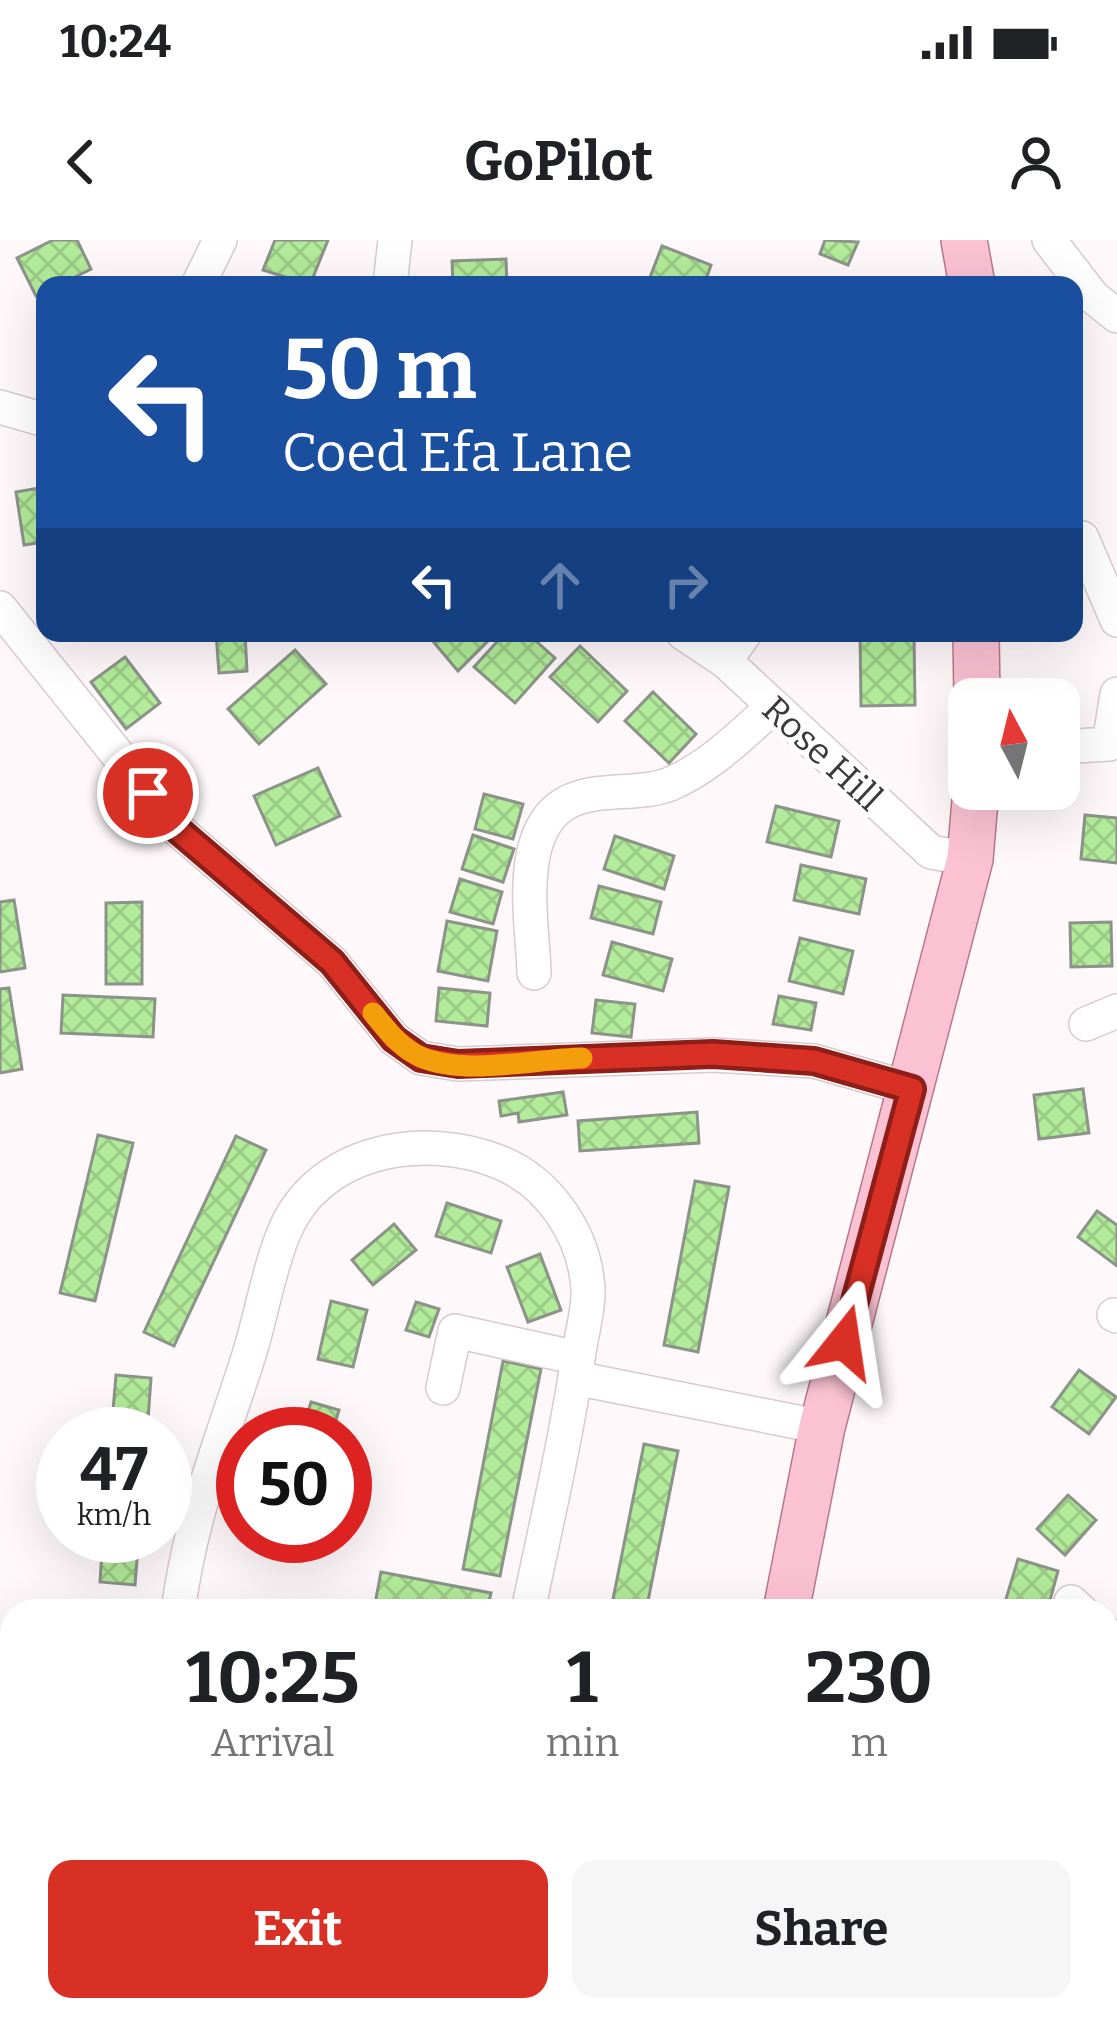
<!DOCTYPE html>
<html lang="en">
<head>
<meta charset="utf-8">
<style>
  :root { --surface:#fff; --page:#f6f6f6; --text:#202124; --muted:#757577; --accent:#d93025 }
  body { margin:0; font-family:Bitter,serif; background:var(--page); color:var(--text); height:100vh; display:flex; flex-direction:column; font-size:45px; white-space:nowrap }
  * { box-sizing:border-box; margin:0 }
  p { font-size:39px; color:var(--muted) }
  .icon { flex:none; width:66px; height:66px; fill:none; stroke:currentColor; stroke-width:2; stroke-linecap:round; stroke-linejoin:round }
  .map { position:relative; flex:1; overflow:hidden }
  .sheet { position:absolute; left:0px; top:1359px; width:1119px; height:423px; display:flex; flex-direction:column; background:var(--surface); border-radius:36px 36px 0 0; box-shadow:0 12px 48px #0002 }
  .sheet>* { flex:none }
  .guide { position:absolute; left:36px; top:36px; width:1047px; height:366px; border-radius:24px; box-shadow:0 12px 48px #0002; background:#1a4fa0; color:#fff; overflow:hidden }
  .needle { width:78px; rotate:353deg }
  .fabs { position:absolute; left:948px; top:438px; display:grid; gap:24px }
  .fabs a { display:grid; place-items:center; width:132px; height:132px; border-radius:24px; background:var(--surface); box-shadow:0 12px 48px #0002; font-size:60px }
  .speed { position:absolute; left:36px; top:1167px; display:flex; gap:24px; font-size:60px; font-weight:700; text-align:center }
  .speed>* { display:grid; place-content:center; width:156px; height:156px; border-radius:50%; background:var(--surface); box-shadow:0 12px 48px #0002; line-height:1 }
  .speed small { font-size:30px; font-weight:400 }
  .speed .limit { border:18px solid #d22; background:#fff; color:#111 }
  .pin { position:absolute; display:grid; place-items:center; width:102px; height:102px; color:#fff; margin:-51px; border:6px solid #fff; border-radius:50%; box-shadow:0 3px 12px #0007 }
  .me { position:absolute; width:132px; margin:-66px; rotate:15deg; stroke-linejoin:round; filter:drop-shadow(0 0 9px #0008) }
  .turn { display:flex; align-items:center; gap:42px; height:252px; padding:0 48px; font-size:54px }
  .turn .icon { width:156px; height:156px; stroke-width:2.5 }
  .turn b { display:block; font-size:84px; line-height:102px }
  .lanes { display:flex; align-items:center; height:114px; padding:0 48px; background:#0003; justify-content:center; gap:60px; direction:ltr }
  .lanes .off { opacity:.35 }
  .eta { display:flex; justify-content:space-evenly; align-items:center; height:204px; text-align:center }
  .eta b { font-size:72px; font-weight:700; line-height:84px }
  .primary-button { display:flex; gap:24px; margin-top:auto; padding:24px 48px }
  .primary-button a { flex:1; height:138px; border-radius:24px; background:var(--accent); color:#fff; font-size:48px; font-weight:700; line-height:138px; text-align:center }
  .primary-button a+a { background:var(--page); color:var(--text) }
  .status { display:flex; justify-content:space-between; align-items:center; height:84px; padding:0 60px; background:var(--surface); direction:ltr }
  .status svg { height:33px; fill:currentColor }
  header { display:flex; justify-content:space-between; align-items:center; height:156px; padding:0 48px; background:var(--surface); font-size:54px; font-weight:700 }
  .map>svg:first-child { display:block }
</style>
</head>
<body>
<div class="status"><b>10:24</b><svg viewBox="0 0 49 12"><path d="M0 12V9h3v3zM5 12V6h3v6zM10 12V3h3v9zM15 12V0h3v12zM26 1h20v11H26zM47 4h2v5h-2z"/></svg></div>
<header><svg class="icon" aria-label="back" viewBox="0 0 24 24"><path d="M15 5l-7 7 7 7"/></svg>GoPilot<svg class="icon" aria-label="person" viewBox="0 0 24 24"><circle cx="12" cy="8" r="4"/><path d="M4 21q1-7 8-7t8 7"/></svg></header>
<div class="map">
<svg width="1117" height="1780" viewBox="0 0 1117 1780">
  <defs>
    <pattern id="building-cross-hatch" width="8" height="8" patternUnits="userSpaceOnUse" patternTransform="scale(3)"><rect width="8" height="8" fill="#b2eb99"/><path d="M0 0l8 8M0 8l8-8" fill="none" stroke="#9aca85"/></pattern>
  </defs>
  <rect width="100%" height="100%" fill="#fef8fa"/>
  <!-- building -->
  <g fill="url(#building-cross-hatch)" stroke="#8c9389" stroke-width="3">
    <polygon points="53,0 77,0 91,29 59,45 45,45 45,52 36,56 17,18"/>
    <polygon points="275,0 328,0 310,45 263,30"/>
    <polygon points="825,0 858,2 848,25 820,14"/>
    <polygon points="662,6 711,25 704,45 647,45"/>
    <polygon points="506,19 507,45 453,45 452,21"/>
    <polygon points="45,247 45,302 24,305 16,252"/>
    <polygon points="216,393 245,393 247,431 219,433"/>
    <polygon points="426,393 492,393 494,395 458,431"/>
    <polygon points="505,393 527,393 555,418 515,463 474,427"/>
    <polygon points="860,393 914,393 915,465 861,466"/>
    <polygon points="580,406 627,451 598,482 550,437"/>
    <polygon points="295,410 326,444 259,504 228,469"/>
    <polygon points="125,417 160,463 126,489 91,442"/>
    <polygon points="653,452 696,494 669,523 625,481"/>
    <polygon points="318,528 340,576 276,605 254,556"/>
    <polygon points="484,554 523,564 513,599 475,589"/>
    <polygon points="776,566 839,581 831,617 767,602"/>
    <polygon points="1085,575 1117,578 1117,623 1081,619"/>
    <polygon points="473,595 514,609 503,642 462,629"/>
    <polygon points="615,596 674,616 664,649 604,629"/>
    <polygon points="801,625 866,639 859,674 794,660"/>
    <polygon points="460,639 502,652 493,684 450,672"/>
    <polygon points="599,646 661,662 653,694 591,678"/>
    <polygon points="14,660 25,728 0,732 0,662"/>
    <polygon points="142,662 142,744 106,744 106,663"/>
    <polygon points="447,681 497,691 488,741 438,731"/>
    <polygon points="1111,682 1112,726 1071,727 1070,683"/>
    <polygon points="800,698 853,711 843,754 789,741"/>
    <polygon points="612,702 672,719 663,751 603,735"/>
    <polygon points="9,748 22,829 0,833 0,749"/>
    <polygon points="439,748 490,753 487,786 436,781"/>
    <polygon points="63,755 155,759 153,797 61,793"/>
    <polygon points="779,756 816,763 811,790 773,784"/>
    <polygon points="596,760 635,764 631,797 592,793"/>
    <polygon points="1083,849 1089,893 1039,899 1034,855"/>
    <polygon points="563,852 567,875 519,882 518,873 501,876 499,861"/>
    <polygon points="697,872 699,903 580,911 578,881"/>
    <polygon points="98,895 133,903 95,1061 60,1053"/>
    <polygon points="236,896 266,910 174,1106 144,1092"/>
    <polygon points="695,941 729,947 698,1112 664,1105"/>
    <polygon points="447,963 501,981 491,1013 436,996"/>
    <polygon points="1097,971 1117,985 1117,1026 1078,997"/>
    <polygon points="394,984 416,1010 373,1045 352,1020"/>
    <polygon points="540,1014 561,1070 528,1082 507,1027"/>
    <polygon points="331,1061 367,1070 353,1127 318,1119"/>
    <polygon points="416,1062 439,1069 429,1097 406,1090"/>
    <polygon points="503,1121 541,1129 500,1336 463,1329"/>
    <polygon points="1079,1130 1116,1157 1089,1194 1052,1167"/>
    <polygon points="116,1135 151,1138 147,1194 111,1194"/>
    <polygon points="311,1162 339,1170 332,1194 301,1194"/>
    <polygon points="644,1204 678,1211 646,1371 621,1371 611,1369"/>
    <polygon points="1068,1255 1096,1280 1065,1315 1037,1289"/>
    <polygon points="103,1296 139,1296 135,1345 100,1342"/>
    <polygon points="1018,1319 1058,1331 1047,1371 1003,1369"/>
    <polygon points="381,1332 491,1353 487,1371 374,1369"/>
  </g>
  <g fill="none" stroke-linecap="round" stroke-linejoin="round">
    <!-- minor casing -->
    <g stroke="#d9cace" stroke-width="36">
      <g id="minor">
        <polyline points="1049,0 1093,57 1117,76"/>
        <polyline points="198,45 220,0"/>
        <polyline points="390,45 395,0"/>
        <polyline points="0,167 45,180"/>
        <polyline points="1082,298 1117,380"/>
        <polyline points="0,368 178,590 332,722 394,799 421,818 458,824 713,815 814,821 912,849"/>
        <polyline points="683,393 725,421 931,612 970,619"/>
        <polyline points="725,421 745,393"/>
        <polyline points="1059,507 1109,504 1117,454"/>
        <path d="M534,733C533,684 513,588 570,561C599,547 639,556 670,544C710,527 740,496 773,467"/>
        <polyline points="1086,784 1117,771"/>
        <polyline points="1114,1075 1117,1076"/>
        <polyline points="575,1138 822,1187"/>
        <polyline points="443,1148 455,1091 578,1118"/>
        <polyline points="1071,1362 1081,1371"/>
        <path d="M178,1371C191,1275 219,1208 248,1118C261,1078 267,1035 283,995C316,910 422,891 499,922C549,942 585,995 588,1049C589,1069 582,1092 579,1112C566,1199 546,1285 528,1371"/>
        <polyline points="1107,1394 1117,1403"/>
        <polyline points="1107,1626 1117,1604"/>
        <polyline points="0,1709 12,1741"/>
        <polyline points="23,1770 27,1780"/>
        <polyline points="267,1770 268,1780"/>
        <polyline points="128,1780 129,1770"/>
        <polyline points="489,1780 489,1770"/>
        <polyline points="1085,1780 1086,1770"/>
      </g>
    </g>
    <!-- major casing -->
    <g stroke="#b7788a" stroke-width="48">
      <g id="major">
        <polyline points="964,0 972,45"/>
        <polyline points="976,393 977,459"/>
        <polyline points="786,1371 822,1187 970,619 976,549"/>
        <polyline points="762,1770 763,1780"/>
      </g>
    </g>
    <!-- minor -->
    <use href="#minor" stroke="#fff" stroke-width="33"/>
    <!-- major -->
    <use href="#major" stroke="#fbc2d3" stroke-width="45"/>
  </g>
  <g fill="none" stroke-linecap="round" stroke-linejoin="round">
    <!-- route casing -->
    <g stroke="#8d1f18" stroke-width="30">
      <polyline id="route" points="148,553 178,590 332,722 394,799 421,818 458,824 713,814 814,821 912,849 844,1102"/>
    </g>
    <!-- route -->
    <use href="#route" stroke="#d93025" stroke-width="21"/>
    <!-- slow -->
    <path stroke="#f59e0b" stroke-width="21" d="M373,773C386,789 401,809 421,817C465,836 534,819 582,818"/>
  </g>
  <g text-anchor="middle" stroke-width="10" stroke-linejoin="round" paint-order="stroke">
    <!-- street labels -->
    <g font-size="36" fill="#3e3839" stroke="#fff">
      <text transform="translate(823 513) rotate(43)" y="13">Rose Hill</text>
    </g>
  </g>
</svg>
<div class="fabs">
<a><svg class="needle" viewBox="-14 -14 28 28"><path d="M0-13l5 13h-10z" fill="#e53935"/><path d="M0 13l5-13h-10z" fill="#757577"/></svg></a>
</div>
<div class="speed"><div>47<small>km/h</small></div><div class="limit">50</div></div>
<div class="pin" style="left:148px;top:553px;background:#d93025"><svg class="icon" aria-label="arrive" viewBox="0 0 24 24"><path d="M6 21V4h12l-3 4 3 4H6"/></svg></div>
<svg class="me" style="left:844px;top:1102px" viewBox="-20 -20 40 40"><path d="M0-17L14 15 0 8-14 15z" fill="#d93025" stroke="#fff" stroke-width="4"/></svg>
<div class="guide">
<div class="turn"><svg class="icon" aria-label="left" viewBox="0 0 24 24"><path d="M17 20v-9H6M10 6l-5 5 5 5"/></svg><div><b>50 m</b>Coed Efa Lane</div></div>
<div class="lanes"><svg class="icon" aria-label="left" viewBox="0 0 24 24"><path d="M17 20v-9H6M10 6l-5 5 5 5"/></svg><svg class="icon off" aria-label="ahead" viewBox="0 0 24 24"><path d="M12 20V5M6 11l6-6 6 6"/></svg><svg class="icon off" aria-label="right" viewBox="0 0 24 24"><path d="M7 20v-9h11M14 6l5 5-5 5"/></svg></div>
</div>
<section class="sheet">
<div class="eta">
<div><b>10:25</b><p>Arrival</p></div>
<div><b>1</b><p>min</p></div>
<div><b>230</b><p>m</p></div>
</div>
<div class="primary-button"><a>Exit</a><a>Share</a></div>
</section>
</div>
</body>
</html>
